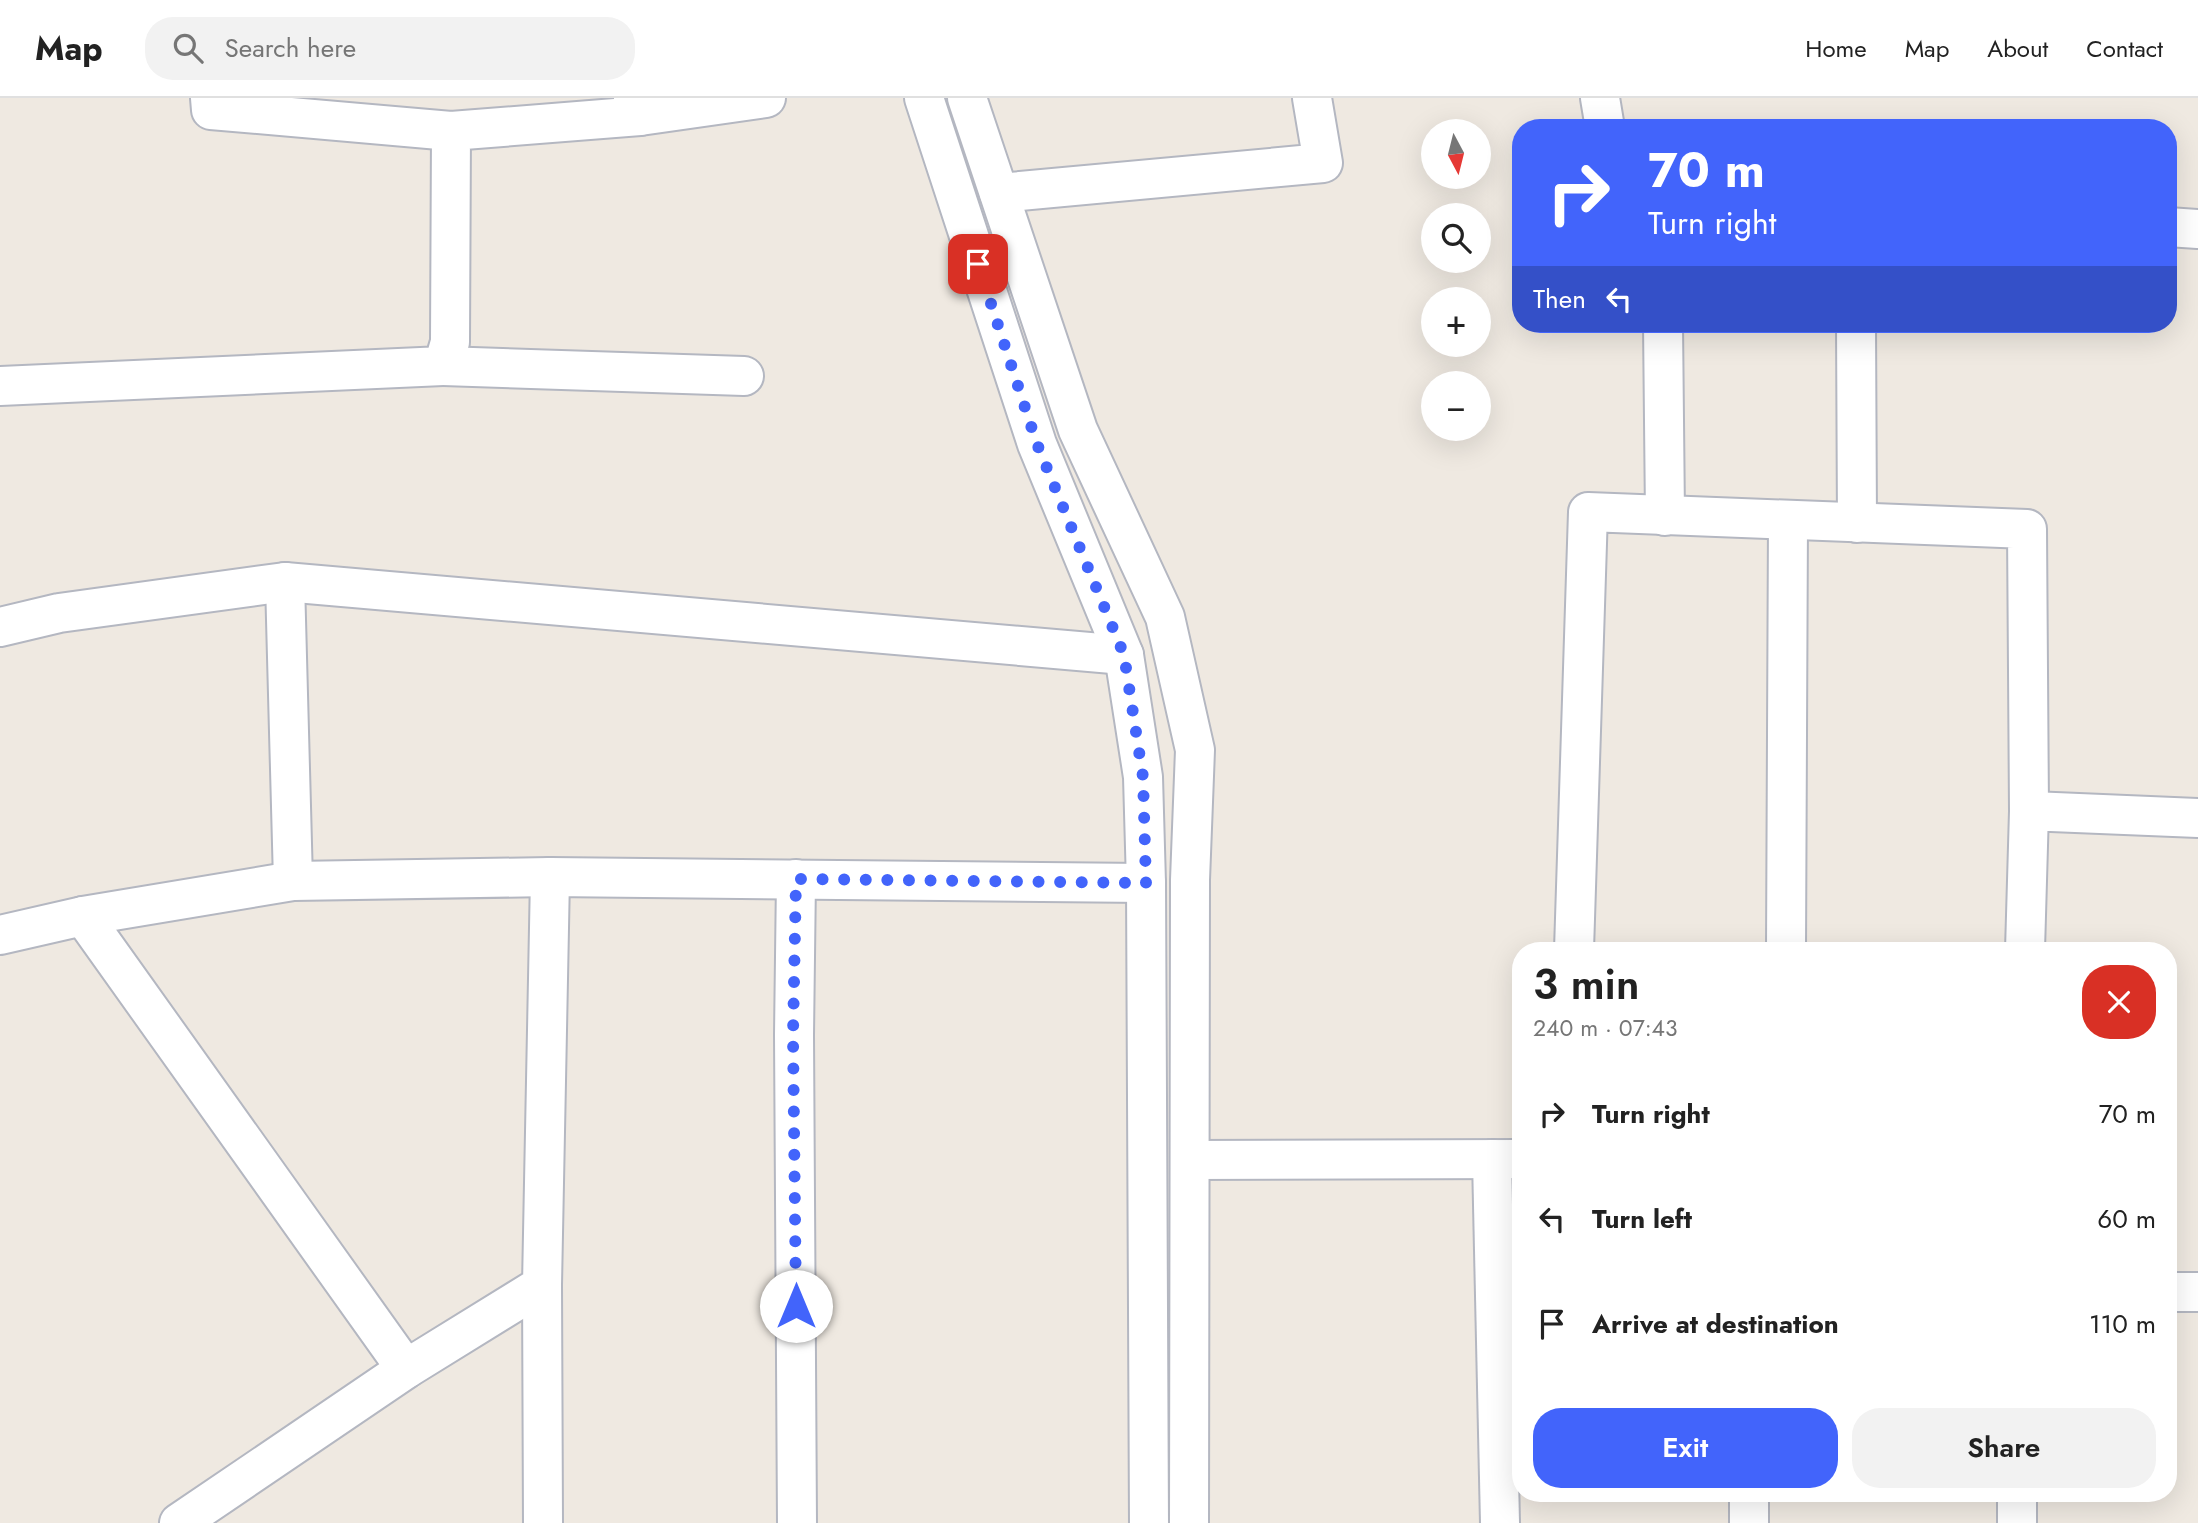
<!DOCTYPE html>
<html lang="en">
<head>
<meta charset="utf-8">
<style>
  :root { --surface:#fff; --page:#f2f2f2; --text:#222; --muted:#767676; --line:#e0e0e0; --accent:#4264fb }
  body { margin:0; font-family:Jost,sans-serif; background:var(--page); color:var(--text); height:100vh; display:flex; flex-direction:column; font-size:26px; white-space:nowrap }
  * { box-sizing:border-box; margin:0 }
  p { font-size:23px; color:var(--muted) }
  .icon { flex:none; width:38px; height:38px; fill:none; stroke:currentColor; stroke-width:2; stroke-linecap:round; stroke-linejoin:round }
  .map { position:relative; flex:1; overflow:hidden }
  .details { position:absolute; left:1512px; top:844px; width:665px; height:560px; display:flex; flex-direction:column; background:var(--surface); border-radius:28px; box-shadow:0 7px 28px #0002 }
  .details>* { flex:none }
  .banner { position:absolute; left:1512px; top:21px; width:665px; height:214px; border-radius:28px; box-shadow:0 7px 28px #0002; background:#4264fb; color:#fff; overflow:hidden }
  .needle { width:46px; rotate:173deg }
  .buttons { position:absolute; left:1421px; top:21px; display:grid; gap:14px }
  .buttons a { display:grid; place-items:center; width:70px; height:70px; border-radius:50%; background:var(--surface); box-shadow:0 7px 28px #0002; font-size:35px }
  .pin { position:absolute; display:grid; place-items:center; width:60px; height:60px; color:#fff; margin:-30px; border-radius:14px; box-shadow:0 4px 10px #0006 }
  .me { position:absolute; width:77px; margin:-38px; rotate:0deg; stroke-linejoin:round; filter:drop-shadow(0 0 5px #0008) }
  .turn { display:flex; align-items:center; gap:24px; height:147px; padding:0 21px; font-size:32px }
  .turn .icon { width:91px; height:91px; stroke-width:2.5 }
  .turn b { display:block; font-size:49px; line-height:60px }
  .then { display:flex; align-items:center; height:66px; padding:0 21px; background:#0003; gap:14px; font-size:26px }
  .round { display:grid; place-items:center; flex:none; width:74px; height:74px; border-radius:28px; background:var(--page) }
  .headline { display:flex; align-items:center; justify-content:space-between; height:119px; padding:0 21px }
  h1 { font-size:42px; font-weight:600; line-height:52px }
  .button { display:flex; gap:14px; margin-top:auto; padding:14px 21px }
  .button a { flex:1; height:80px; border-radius:28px; background:var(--accent); color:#fff; font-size:28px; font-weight:600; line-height:80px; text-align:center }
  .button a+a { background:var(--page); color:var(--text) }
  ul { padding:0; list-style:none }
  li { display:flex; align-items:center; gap:21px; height:105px; padding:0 21px }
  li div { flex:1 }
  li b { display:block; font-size:26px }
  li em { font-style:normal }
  header { display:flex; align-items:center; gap:42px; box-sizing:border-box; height:98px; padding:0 35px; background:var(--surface); border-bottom:2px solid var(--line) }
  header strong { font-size:33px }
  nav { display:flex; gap:38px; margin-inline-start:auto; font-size:24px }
  .search { width:490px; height:63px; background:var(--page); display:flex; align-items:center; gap:18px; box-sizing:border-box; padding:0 24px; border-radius:28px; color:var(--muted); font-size:26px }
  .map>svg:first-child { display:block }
</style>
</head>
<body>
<header>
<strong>Map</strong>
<div class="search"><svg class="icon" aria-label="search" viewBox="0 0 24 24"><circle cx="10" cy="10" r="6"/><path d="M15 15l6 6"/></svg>Search here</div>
<nav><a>Home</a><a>Map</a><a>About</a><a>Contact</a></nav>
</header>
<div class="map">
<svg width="2198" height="1425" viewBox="0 0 2198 1425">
  <rect width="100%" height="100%" fill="#efe9e1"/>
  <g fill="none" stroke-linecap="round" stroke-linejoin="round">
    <!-- minor casing -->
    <g stroke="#b4b7c1" stroke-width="42">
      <g id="minor">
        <polyline points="210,0 211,12 451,33"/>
        <polyline points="633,0 640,18 766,0"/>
        <polyline points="924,0 1037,346 1124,557 1143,679 1146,785 1149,1425"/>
        <polyline points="967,0 1078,332 1165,519 1195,652 1190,782 1189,1425"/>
        <polyline points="1600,0 1605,30"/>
        <polyline points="999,95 1323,65 1312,0"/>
        <polyline points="2168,129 2198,131"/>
        <polyline points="1663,226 1665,418"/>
        <polyline points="1856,226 1857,425"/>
        <polyline points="443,268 744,278"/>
        <polyline points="0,288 443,268 450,244 451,33 640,18"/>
        <polyline points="285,484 293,783"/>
        <polyline points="0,529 59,515 285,484 1124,557"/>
        <polyline points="796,781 794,937 797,1425"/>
        <polyline points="83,818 406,1271"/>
        <polyline points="0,837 83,818 293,783 550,779 1146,785"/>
        <polyline points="1574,852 1588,414 2027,431 2029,713"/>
        <polyline points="1786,852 1788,422"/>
        <polyline points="2025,852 2029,713 2198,720"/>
        <polyline points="1492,1061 1500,1425"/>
        <polyline points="1190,1062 1521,1061"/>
        <polyline points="542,1187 543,1425"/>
        <polyline points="2168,1194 2198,1194"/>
        <polyline points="2017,1395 2017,1425"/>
        <polyline points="179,1425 406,1271 542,1187 550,779"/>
        <polyline points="1749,1425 1749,1395"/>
      </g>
    </g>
    <!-- minor -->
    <use href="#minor" stroke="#fff" stroke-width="38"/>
  </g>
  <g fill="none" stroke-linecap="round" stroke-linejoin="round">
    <!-- route -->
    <polyline stroke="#4264fb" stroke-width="12" stroke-dasharray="0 21.6" points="796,1208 793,937 796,781 1146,785 1143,679 1124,557 1037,346 978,166"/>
  </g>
</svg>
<div class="buttons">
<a><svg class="needle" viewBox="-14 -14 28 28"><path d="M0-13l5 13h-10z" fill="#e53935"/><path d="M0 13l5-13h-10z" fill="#767676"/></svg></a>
<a><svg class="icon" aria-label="search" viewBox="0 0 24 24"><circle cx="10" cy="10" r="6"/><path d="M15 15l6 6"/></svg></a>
<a>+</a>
<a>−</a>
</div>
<div class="pin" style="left:978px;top:166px;background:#d93025"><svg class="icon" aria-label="arrive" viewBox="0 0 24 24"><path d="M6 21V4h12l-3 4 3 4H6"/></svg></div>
<svg class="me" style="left:796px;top:1208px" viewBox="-20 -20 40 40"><circle r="19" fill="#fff"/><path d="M0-13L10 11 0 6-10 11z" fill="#4264fb"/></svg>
<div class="banner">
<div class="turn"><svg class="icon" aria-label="right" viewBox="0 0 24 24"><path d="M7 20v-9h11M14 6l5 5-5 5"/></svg><div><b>70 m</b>Turn right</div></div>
<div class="then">Then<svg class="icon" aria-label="left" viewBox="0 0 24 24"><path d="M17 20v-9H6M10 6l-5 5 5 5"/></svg></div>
</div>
<section class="details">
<div class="headline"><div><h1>3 min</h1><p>240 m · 07:43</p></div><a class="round" style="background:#d93025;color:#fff"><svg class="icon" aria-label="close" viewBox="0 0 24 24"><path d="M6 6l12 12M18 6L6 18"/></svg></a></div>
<ul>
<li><svg class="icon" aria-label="right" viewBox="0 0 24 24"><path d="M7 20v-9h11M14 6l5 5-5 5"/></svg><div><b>Turn right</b></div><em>70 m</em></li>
<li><svg class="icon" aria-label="left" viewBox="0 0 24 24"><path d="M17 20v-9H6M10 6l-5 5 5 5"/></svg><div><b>Turn left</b></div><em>60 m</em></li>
<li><svg class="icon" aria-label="arrive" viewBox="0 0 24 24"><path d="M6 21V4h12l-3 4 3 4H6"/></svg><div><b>Arrive at destination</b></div><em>110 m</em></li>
</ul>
<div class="button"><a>Exit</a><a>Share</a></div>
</section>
</div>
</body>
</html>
